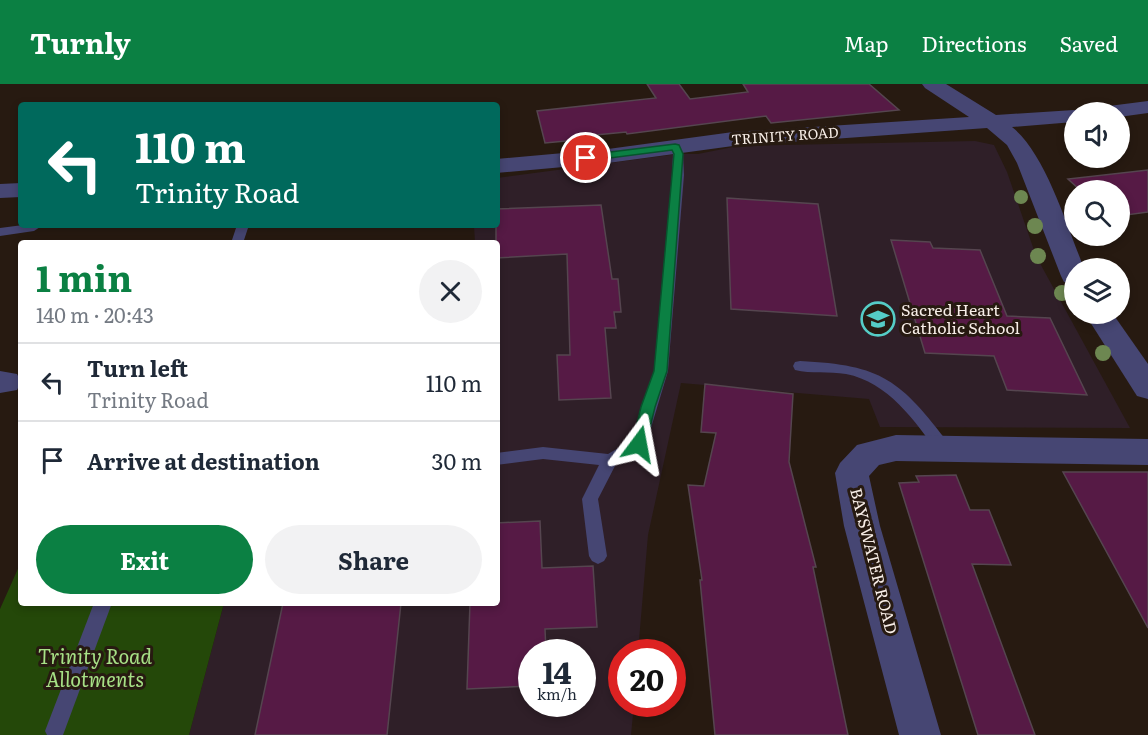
<!DOCTYPE html>
<html lang="en">
<head>
<meta charset="utf-8">
<style>
  :root { --surface:#fff; --page:#f2f2f3; --text:#1f2937; --muted:#747a83; --line:#e0e1e3; --accent:#0b8043 }
  body { margin:0; font-family:Literata,serif; background:var(--page); color:var(--text); height:100vh; display:flex; flex-direction:column; font-size:22px; white-space:nowrap }
  * { box-sizing:border-box; margin:0 }
  p { font-size:20px; color:var(--muted) }
  .icon { flex:none; width:33px; height:33px; fill:none; stroke:currentColor; stroke-width:2; stroke-linecap:round; stroke-linejoin:round }
  .map { position:relative; flex:1; overflow:hidden }
  .panel { position:absolute; left:18px; top:156px; width:482px; height:366px; display:flex; flex-direction:column; background:var(--surface); border-radius:6px; box-shadow:0 3px 9px #0003 }
  .panel>* { flex:none }
  .guide { position:absolute; left:18px; top:18px; width:482px; height:126px; border-radius:6px; box-shadow:0 3px 9px #0003; background:#00695c; color:#fff; overflow:hidden }
  .tools { position:absolute; left:1064px; top:18px; display:grid; gap:12px }
  .tools a { display:grid; place-items:center; width:66px; height:66px; border-radius:50%; background:var(--surface); box-shadow:0 3px 9px #0003; font-size:30px }
  .speed { position:absolute; left:518px; top:555px; display:flex; gap:12px; font-size:30px; font-weight:700; text-align:center }
  .speed>* { display:grid; place-content:center; width:78px; height:78px; border-radius:50%; background:var(--surface); box-shadow:0 3px 9px #0003; line-height:1 }
  .speed small { font-size:15px; font-weight:400 }
  .speed .limit { border:9px solid #d22; background:#fff; color:#111 }
  .pin { position:absolute; display:grid; place-items:center; width:51px; height:51px; color:#fff; margin:-26px; border:3px solid #fff; border-radius:50%; box-shadow:0 2px 6px #0007 }
  .me { position:absolute; width:66px; margin:-33px; rotate:13deg; stroke-linejoin:round; filter:drop-shadow(0 0 4px #0008) }
  .turn { display:flex; align-items:center; gap:21px; height:126px; padding:0 18px; font-size:27px }
  .turn .icon { width:78px; height:78px; stroke-width:2.5 }
  .turn b { display:block; font-size:42px; line-height:51px }
  .round { display:grid; place-items:center; flex:none; width:63px; height:63px; border-radius:32px; background:var(--page) }
  .head { display:flex; align-items:center; justify-content:space-between; height:102px; padding:0 18px }
  h1 { font-size:36px; font-weight:700; line-height:45px; color:var(--accent) }
  .primary-button { display:flex; gap:12px; margin-top:auto; padding:12px 18px }
  .primary-button a { flex:1; height:69px; border-radius:36px; background:var(--accent); color:#fff; font-size:24px; font-weight:700; line-height:69px; text-align:center }
  .primary-button a+a { background:var(--page); color:var(--text) }
  ul { padding:0; list-style:none }
  li { display:flex; align-items:center; gap:18px; height:78px; padding:0 18px; border-top:2px solid var(--line) }
  li div { flex:1 }
  li b { display:block; font-size:22px }
  li em { font-style:normal }
  header { display:flex; align-items:center; gap:36px; box-sizing:border-box; height:84px; padding:0 30px; background:var(--accent); color:#fff }
  header strong { font-size:28px }
  nav { display:flex; gap:33px; margin-inline-start:auto; font-size:21px }
  .map>svg:first-child { display:block }
</style>
</head>
<body>
<header>
<strong>Turnly</strong>
<nav><a>Map</a><a>Directions</a><a>Saved</a></nav>
</header>
<div class="map">
<svg width="1148" height="651" viewBox="0 0 1148 651">
  <rect width="100%" height="100%" fill="#271a11"/>
  <!-- education -->
  <path fill="#2f1f28" fill-rule="evenodd" d="M975,57L994,61L1007,88L1036,172L1130,344L880,343L869,315L681,299L648,451L638,568H621V620H634L631,651H189L224,519H496V159H475L474,141H496L497,94L678,70H698L738,62ZM531,568H582V620H531Z"/>
  <!-- green -->
  <polygon fill="#244809" points="21,478 21,519 224,519 189,651 0,651 0,525"/>
  <!-- building -->
  <g fill="#561a45" stroke="#55454f" stroke-width="1.5">
    <polygon points="647,0 679,0 690,15 748,8 743,0 869,0 899,26 771,39 766,32 627,50 626,48 575,53 576,56 545,59 537,27 656,14"/>
    <polygon points="1148,86 1148,128 1119,132 1119,106 1080,106 1068,95"/>
    <polygon points="727,114 818,120 837,232 731,225"/>
    <polygon points="601,121 612,195 618,195 621,228 614,228 616,244 605,244 611,314 559,316 557,271 570,271 567,170 496,174 496,125"/>
    <polygon points="891,156 930,158 933,164 980,166 1007,232 1050,234 1087,311 1007,306 994,272 925,269"/>
    <polygon points="705,300 793,310 789,378 816,483 813,483 848,651 715,651 700,496 702,496 688,401 704,402 716,349 701,348"/>
    <polygon points="1063,388 1148,388 1148,544"/>
    <polygon points="956,391 970,426 989,426 1011,481 972,480 1035,651 978,651 899,399 919,398 916,392"/>
    <polygon points="540,437 542,484 593,482 597,543 545,545 546,568 531,568 531,602 467,605 470,519 496,519 496,439"/>
    <polygon points="283,519 401,519 387,651 255,651"/>
  </g>
  <g fill="none" stroke-linecap="round" stroke-linejoin="round">
    <!-- service -->
    <g fill="#464673" fill-rule="evenodd">
      <polygon points="675,60 679,61 683,70 684,91 668,287 645,364 616,380 598,415 607,472 604,477 598,480 592,477 589,472 582,415 599,381 543,375 496,381 496,369 543,363 608,370 632,356 641,323 654,287 672,91 673,70 670,63"/>
      <polygon points="23,141 39,141 40,143 34,147 0,152 0,144"/>
      <polygon points="237,141 249,141 243,159 231,159"/>
      <path d="M800,277C883,281 900,296 950,361L952,365L950,369L944,371L938,369C915,337 888,298 846,290C829,287 811,290 795,286L793,282L795,278Z"/>
      <polygon points="94,519 112,519 63,651 47,651 45,647"/>
    </g>
    <!-- minor -->
    <g fill="#464673" fill-rule="evenodd">
      <path d="M922,0H946L996,31L1074,26L1082,27L1074,28V38L1012,43C1046,70 1067,143 1084,184H1074V201L1064,198L1061,192L1017,79L1007,61L987,44L733,62L608,79L496,89V75L608,65L733,48L969,33L925,4Z"/>
      <polygon points="1148,17 1148,29 1119,33 1119,28 1098,28 1101,23"/>
      <polygon points="21,99 21,113 0,114 0,100"/>
      <polygon points="1085,230 1113,230 1148,280 1148,315 1137,312"/>
      <polygon points="0,287 17,290 21,298 17,306 0,309"/>
      <polygon points="896,351 1148,355 1148,381 896,377 879,381 869,392 880,442 941,651 899,651 844,442 835,389 840,379 857,361"/>
    </g>
  </g>
  <!-- trees -->
  <g fill="#6d8751">
    <circle cx="1021" cy="113" r="7"/>
    <circle cx="1035" cy="142" r="8"/>
    <circle cx="1038" cy="172" r="8"/>
    <circle cx="1062" cy="209" r="8"/>
    <circle cx="1103" cy="269" r="8"/>
  </g>
  <!-- route -->
  <polygon fill="#0b8043" stroke="#07532c" stroke-width="1.5" points="675,60 679,61 683,70 667,287 655,323 646,360 644,364 634,364 632,360 641,323 654,287 674,70 672,66 586,77 581,74 586,71"/>
  <!-- icons -->
  <defs>
    <g id="school-ring" transform="scale(1.725)"><circle r="9.5" fill="#271a11" stroke="#55cdc6" stroke-width="1.5"/><path d="M0-5L7-2L0 1L-7-2ZM-4 1L0 2.5L4 1V4Q0 6-4 4Z" fill="#55cdc6"/></g>
  </defs>
  <g fill-rule="evenodd">
    <use href="#school-ring" x="878" y="235"/>
  </g>
  <g text-anchor="middle" stroke-width="6" stroke-linejoin="round" paint-order="stroke">
    <!-- far-street labels -->
    <g font-size="14" fill="#f8eee8" stroke="#271a11">
      <text transform="translate(785 52) rotate(-4)" y="5">TRINITY ROAD</text>
    </g>
    <!-- poi labels -->
    <g font-size="16" fill="#f8eee8" stroke="#271a11" text-anchor="start">
      <text x="901" y="232">Sacred Heart<tspan x="901" dy="18">Catholic School</tspan></text>
    </g>
    <!-- street labels -->
    <g font-size="16" fill="#f8eee8" stroke="#271a11">
      <text transform="translate(874 477) rotate(76)" y="6">BAYSWATER ROAD</text>
    </g>
    <!-- near-park labels -->
    <g font-size="20" font-style="italic" fill="#a7e186" stroke="#271a11">
      <text x="95" y="580">Trinity Road<tspan x="95" dy="23">Allotments</tspan></text>
    </g>
  </g>
</svg>
<div class="tools">
<a><svg class="icon" aria-label="sound" viewBox="0 0 24 24"><path d="M4 9h4l5-4v14l-5-4H4zM17 9q2 3 0 6"/></svg></a>
<a><svg class="icon" aria-label="search" viewBox="0 0 24 24"><circle cx="10" cy="10" r="6"/><path d="M15 15l6 6"/></svg></a>
<a><svg class="icon" aria-label="layers" viewBox="0 0 24 24"><path d="M12 4l9 5-9 5-9-5zM3 14l9 5 9-5"/></svg></a>
</div>
<div class="speed"><div>14<small>km/h</small></div><div class="limit">20</div></div>
<div class="pin" style="left:586px;top:74px;background:#d93025"><svg class="icon" aria-label="arrive" viewBox="0 0 24 24"><path d="M6 21V4h12l-3 4 3 4H6"/></svg></div>
<svg class="me" style="left:639px;top:360px" viewBox="-20 -20 40 40"><path d="M0-17L14 15 0 8-14 15z" fill="#0b8043" stroke="#fff" stroke-width="4"/></svg>
<div class="guide">
<div class="turn"><svg class="icon" aria-label="left" viewBox="0 0 24 24"><path d="M17 20v-9H6M10 6l-5 5 5 5"/></svg><div><b>110 m</b>Trinity Road</div></div>
</div>
<section class="panel">
<div class="head"><div><h1>1 min</h1><p>140 m · 20:43</p></div><a class="round"><svg class="icon" aria-label="close" viewBox="0 0 24 24"><path d="M6 6l12 12M18 6L6 18"/></svg></a></div>
<ul>
<li><svg class="icon" aria-label="left" viewBox="0 0 24 24"><path d="M17 20v-9H6M10 6l-5 5 5 5"/></svg><div><b>Turn left</b><p>Trinity Road</p></div><em>110 m</em></li>
<li><svg class="icon" aria-label="arrive" viewBox="0 0 24 24"><path d="M6 21V4h12l-3 4 3 4H6"/></svg><div><b>Arrive at destination</b></div><em>30 m</em></li>
</ul>
<div class="primary-button"><a>Exit</a><a>Share</a></div>
</section>
</div>
</body>
</html>
